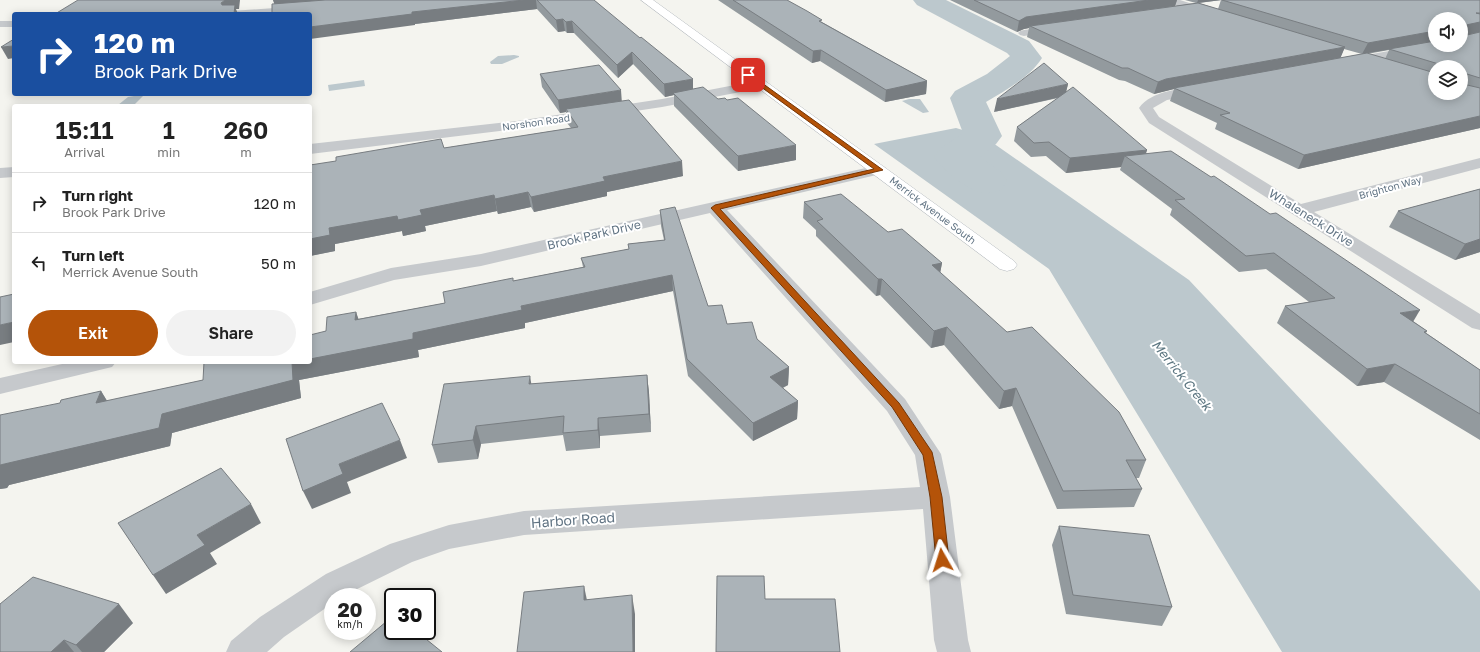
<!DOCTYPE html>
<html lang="en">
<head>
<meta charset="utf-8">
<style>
  :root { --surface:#fff; --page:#f2f2f2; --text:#222; --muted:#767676; --line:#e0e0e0; --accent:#b45309 }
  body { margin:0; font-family:"Golos Text",sans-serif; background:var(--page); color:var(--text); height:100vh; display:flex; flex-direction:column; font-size:15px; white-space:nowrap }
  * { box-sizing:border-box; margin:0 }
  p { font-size:13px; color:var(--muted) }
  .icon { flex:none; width:22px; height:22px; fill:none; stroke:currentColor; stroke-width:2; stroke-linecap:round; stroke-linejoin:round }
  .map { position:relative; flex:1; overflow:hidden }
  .side { position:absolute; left:12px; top:104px; width:300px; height:260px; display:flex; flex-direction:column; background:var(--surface); border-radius:4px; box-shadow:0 2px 10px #0003 }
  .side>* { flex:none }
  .guide { position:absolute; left:12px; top:12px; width:300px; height:84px; border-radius:4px; box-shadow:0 2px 10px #0003; background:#1a4fa0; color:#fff; overflow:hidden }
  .controls { position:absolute; left:1428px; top:12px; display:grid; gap:8px }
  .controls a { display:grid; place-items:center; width:40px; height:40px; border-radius:50%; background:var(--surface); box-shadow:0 2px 10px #0003; font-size:20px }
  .speed { position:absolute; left:324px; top:588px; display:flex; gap:8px; font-size:20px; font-weight:700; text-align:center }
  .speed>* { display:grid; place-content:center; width:52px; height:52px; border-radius:50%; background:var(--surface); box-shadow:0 2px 10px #0003; line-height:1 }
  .speed small { font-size:10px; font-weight:400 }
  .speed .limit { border:2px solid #111; border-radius:6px; background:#fff; color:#111 }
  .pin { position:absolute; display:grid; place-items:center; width:34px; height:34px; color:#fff; margin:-17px; border-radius:8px; box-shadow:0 2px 6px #0006 }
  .me { position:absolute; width:44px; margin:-22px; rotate:354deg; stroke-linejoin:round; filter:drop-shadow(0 0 3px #0008) }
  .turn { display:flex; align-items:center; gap:14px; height:84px; padding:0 16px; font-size:18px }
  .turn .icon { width:52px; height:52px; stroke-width:2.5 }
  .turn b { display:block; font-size:28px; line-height:34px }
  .eta { display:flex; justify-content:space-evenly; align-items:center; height:68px; text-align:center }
  .eta b { font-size:24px; font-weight:600; line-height:28px }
  .cta { display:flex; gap:8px; margin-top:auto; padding:8px 16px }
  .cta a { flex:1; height:46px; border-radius:24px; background:var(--accent); color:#fff; font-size:16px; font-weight:600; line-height:46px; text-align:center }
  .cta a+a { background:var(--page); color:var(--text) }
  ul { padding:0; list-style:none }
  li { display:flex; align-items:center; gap:12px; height:60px; padding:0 16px; border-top:1px solid var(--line) }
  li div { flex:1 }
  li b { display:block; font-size:15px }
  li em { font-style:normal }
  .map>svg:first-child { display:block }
</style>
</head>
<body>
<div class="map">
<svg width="1480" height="652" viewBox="0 0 1480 652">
  <rect width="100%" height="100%" fill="#f4f4ef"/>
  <!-- water -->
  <g fill="#bcc8cd">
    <polygon points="514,55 519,56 519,57 502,64 491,64 490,62 498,56"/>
    <polygon points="364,80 365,86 329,91 328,85"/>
    <polygon points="140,95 143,96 134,105 118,105 128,97"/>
    <polygon points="909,99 920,99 929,112 923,113 902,101"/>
    <polygon points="956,128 983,136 1189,280 1480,591 1480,652 1282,652 1049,269 874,144"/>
  </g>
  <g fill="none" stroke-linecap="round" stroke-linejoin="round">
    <!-- river -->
    <path fill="#bcc8cd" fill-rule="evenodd" d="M913,0H946L1029,41L1042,58C1029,78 1006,90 986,102L1002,136L996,144L980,157L1001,172L1007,181L1001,190C996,191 990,194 985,193C968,192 943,170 934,157L940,149L963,133L950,98L955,91L987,74L1010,56L1007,53L917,5Z"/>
    <!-- secondary casing -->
    <g stroke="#b5babf" stroke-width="1">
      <polygon id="secondary" points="641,0 653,0 1014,261 1017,265 1014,269 1007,271 1000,269"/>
    </g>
    <!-- street -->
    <g fill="#c6c9cc" fill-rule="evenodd">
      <polygon points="1164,0 1180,0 1217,12 1218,14 1217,16 1209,16 1165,2"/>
      <polygon points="302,6 307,9 306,11 277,14 226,14 231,11"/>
      <rect x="0" y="21" width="14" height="6"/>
      <polygon points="1058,25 1062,26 1064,28 1062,30 1024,36 1020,35 1018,33 1020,31 1024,30"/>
      <polygon points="1435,43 1435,45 1448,45 1446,48 1442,49 1349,66 1345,65 1343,62 1345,59 1349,58"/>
      <polygon points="761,80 766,81 768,84 766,87 662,107 517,129 310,154 310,144 517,121 662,99"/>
      <path d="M1201,86L1206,87L1208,90L1206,93L1167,100L1153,108L1159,117L1301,204L1480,158V168L1314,212L1480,314V330L1472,328L1149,123L1139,108C1152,90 1181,89 1201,86Z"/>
      <polygon points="879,165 885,167 887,170 885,173 727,210 905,399 941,454 950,497 968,640 971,652 937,652 934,640 923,509 524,535 449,549 412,562 341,597 333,597 333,603 284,637 267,652 226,652 231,641 260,617 326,574 390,544 449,525 524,511 920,487 915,455 887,411 710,213 481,266 394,280 310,305 310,292 391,268 481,254"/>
      <polygon points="14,167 14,177 0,178 0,168"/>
      <polygon points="71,362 116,362 112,367 0,394 0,378"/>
    </g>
    <!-- secondary -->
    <use href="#secondary" fill="#fff" fill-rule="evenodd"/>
  </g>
  <!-- wall -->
  <g fill="#939a9e" fill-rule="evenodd">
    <polygon points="273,0 594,0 693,89 718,99 796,160 738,171 674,106 674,95 665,97 633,64 618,78 574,33 567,33 565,31 558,32 537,9 415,24 415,25 275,4"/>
    <polygon points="718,0 787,0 822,22 927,81 926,94 885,102 820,61 812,63"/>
    <path d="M950,0H1177L1175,6L1196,3L1185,0H1480V128L1298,169L1215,129L1217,123L1170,101L1174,89L1154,94L1125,81L1119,80L1027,37L1029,28L1024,29L1017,32ZM1221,0L1218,9L1199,3ZM1435,19H1461V45H1435ZM1344,49L1362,54L1340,58ZM1389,50L1385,59L1367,54ZM1435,67H1461L1435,93Z"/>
    <polygon points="540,74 622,101 683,176 607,192 607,196 534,212 531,207 498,214 497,211 425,226 426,231 403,236 402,231 335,244 335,251 310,256 310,165 444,148 571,128 567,123 566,112 560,113 542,87"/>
    <polygon points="1068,84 1066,92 1147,150 1146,153 1413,321 1427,331 1426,333 1480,370 1480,440 1384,382 1357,386 1277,323 1285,306 1309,302 1266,269 1239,272 1170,215 1172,209 1120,170 1121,167 1066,173 1046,156 1031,157 1014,141 1017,127 1058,98 994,112"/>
    <polygon points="1480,189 1480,252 1455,260 1389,227 1398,211"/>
    <polygon points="804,202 888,232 942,263 940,273 1146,460 1139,478 1136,478 1142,489 1134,507 1057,509 1012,406 999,409 944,345 931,348 880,295 876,296 816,236 816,230 803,218"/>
    <polygon points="660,210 708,306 727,324 757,339 789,367 788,385 783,388 798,401 797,419 753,441 688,376 673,291 525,323 525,328 418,350 419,357 299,380 301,398 172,433 170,446 9,485 7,488 0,489 60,403 101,391 107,401 203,380 326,331 356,312 358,319 445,303 513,281 583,267 581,258 629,249 628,244 664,240 661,226"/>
    <polygon points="647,375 649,393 651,432 600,436 600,448 566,451 563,435 481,444 478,459 438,463 432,445 531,384"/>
    <polygon points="1059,526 1172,607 1162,626 1066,614 1052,545"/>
    <polygon points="133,623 104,652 0,652"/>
  </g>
  <!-- shaded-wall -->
  <g fill="#787d81">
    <polygon points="225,0 240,0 239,9 236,9 238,14 225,14 221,3"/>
    <polygon points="273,0 347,0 275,6"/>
    <polygon points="524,0 536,0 537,9 415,24 415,25 310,39 310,27 412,12"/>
    <polygon points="1149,0 1177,0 1175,6 1030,26 1029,28 1024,29 1017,32 1019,21 1026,17"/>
    <polygon points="1198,0 1222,0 1197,3"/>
    <polygon points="1476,13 1480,13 1480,32 1461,36 1466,25"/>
    <polygon points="563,19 565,31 558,32 556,20"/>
    <polygon points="572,21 574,33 567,33 566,22"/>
    <polygon points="1435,31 1435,42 1362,54 1368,43"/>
    <polygon points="14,46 14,58 8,59 1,47"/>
    <polygon points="1345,47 1340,59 1174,88 1174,89 1154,94 1158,82 1166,79"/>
    <polygon points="821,50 820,61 812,63 813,51"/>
    <polygon points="632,52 633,64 618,78 617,65"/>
    <polygon points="693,79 693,92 673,93 674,95 665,97 664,84"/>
    <polygon points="1467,79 1461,89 1461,80"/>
    <polygon points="927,81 926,94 885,102 886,90"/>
    <polygon points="1068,84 1065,96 994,112 997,99"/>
    <polygon points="621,90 622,104 566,109 566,112 560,113 558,100"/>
    <polygon points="1480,116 1480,128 1298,169 1304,155"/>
    <polygon points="796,145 796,160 738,171 738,156"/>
    <polygon points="1147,150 1142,165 1125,156 1121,167 1066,173 1070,158"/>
    <polygon points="682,161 683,176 607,192 607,196 534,212 531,197 603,177"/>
    <polygon points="528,192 531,207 498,214 495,199"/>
    <polygon points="494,195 497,211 425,226 426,231 403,236 402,231 335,244 335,251 310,256 310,239 329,228"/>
    <polygon points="1480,239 1480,252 1455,260 1465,244"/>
    <polygon points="942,263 939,279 932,265"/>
    <polygon points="672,275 673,291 525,323 525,328 418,350 419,357 299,380 301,398 172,433 170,446 9,485 7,488 0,489 0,465 162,414 292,362 310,362 310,359 521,306"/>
    <polygon points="878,279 882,279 880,295 876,296"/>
    <polygon points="1420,310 1410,327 1400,313"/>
    <polygon points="356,312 362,329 355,320"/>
    <polygon points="14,322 14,342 0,345 0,325"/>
    <polygon points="947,327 944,345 931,348 934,331"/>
    <polygon points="1395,364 1384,382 1357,386 1367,369"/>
    <polygon points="789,367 788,385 769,394 770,377"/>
    <polygon points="647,375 649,393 651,432 649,414"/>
    <polygon points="530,376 533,394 529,384"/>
    <polygon points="1016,388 1012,406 999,409 1004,391"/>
    <polygon points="101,391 112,409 96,403"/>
    <polygon points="798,401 797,419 753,441 753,423"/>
    <polygon points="598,418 600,436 600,448 598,430"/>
    <polygon points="476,426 481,444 478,459 473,440"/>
    <polygon points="400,440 407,458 347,482 351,493 312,509 303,491 339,464"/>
    <polygon points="251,504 261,523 210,553 217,564 166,594 153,575 197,535"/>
    <polygon points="584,586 588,605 584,600"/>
    <polygon points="632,595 635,614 635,652 633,652"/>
    <polygon points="119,604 133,623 104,652 82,652 76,645"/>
    <polygon points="64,640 74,652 51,652"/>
  </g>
  <!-- building -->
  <g fill="#abb3b8" stroke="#787d81">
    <polygon points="78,0 225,0 221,3 222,5 235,5 234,14 55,14"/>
    <polygon points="325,0 524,0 412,12 412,14 310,27 310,14 272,14 272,4"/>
    <polygon points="537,0 594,0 640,38 641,37 693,79 664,84 632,52 617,65 572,21 566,22 563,19 556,20"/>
    <polygon points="733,0 787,0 807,11 822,20 819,21 927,81 886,90 821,50 813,51"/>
    <polygon points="974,0 1149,0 1026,17 1019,21"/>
    <polygon points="1222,0 1480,0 1480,13 1476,13 1480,14 1480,22 1466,25 1466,33 1467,35 1480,32 1480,78 1467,74 1467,79 1461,80 1461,67 1442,67 1442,65 1389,49 1435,41 1435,45 1461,45 1461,19 1435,19 1435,31 1368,43"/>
    <polygon points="1198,3 1345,47 1166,79 1158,82 1128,68 1122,68 1030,26"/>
    <polygon points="14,39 14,46 1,47"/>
    <polygon points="1367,53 1435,73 1435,93 1461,93 1461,81 1463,84 1480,88 1480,116 1304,155 1220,115 1230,113 1174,88"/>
    <polygon points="1044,63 1068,84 997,99"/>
    <polygon points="599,65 621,90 558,100 540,74"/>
    <polygon points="703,87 718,99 725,98 727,100 738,98 796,145 738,156 673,93"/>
    <polygon points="1073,87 1147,150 1070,158 1049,142 1034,143 1017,127"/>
    <polygon points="629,100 682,161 603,177 605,181 531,197 528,192 495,199 494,195 420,210 422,215 398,220 397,216 329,228 330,235 310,239 310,165 336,161 336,157 441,139 444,148 578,127 566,109"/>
    <polygon points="1171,151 1211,177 1214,176 1270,214 1276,213 1420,310 1400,313 1427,331 1424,332 1480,370 1480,414 1395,364 1367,369 1285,306 1335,298 1274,253 1246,256 1175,200 1185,199 1125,156"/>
    <polygon points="1480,189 1480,239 1465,244 1398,211"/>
    <polygon points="841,194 888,232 902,229 942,263 932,265 1007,332 1032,327 1119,412 1146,460 1126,460 1142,489 1063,491 1016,388 1004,391 947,327 934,331 882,279 878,279 817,221 823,219 804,202"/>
    <polygon points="675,207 708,306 722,305 727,324 752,322 757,339 789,367 770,377 798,401 753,423 687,359 672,275 521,306 522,310 413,333 413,339 310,359 310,335 326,331 327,317 356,312 355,320 445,303 443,292 513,278 513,281 585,267 581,258 629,249 628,244 665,240 660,210"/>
    <polygon points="14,294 14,322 0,325 0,297"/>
    <polygon points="204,362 292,362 293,380 162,414 159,428 0,465 0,415 60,403 61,400 101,391 96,403 203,380"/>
    <polygon points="647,375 649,414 598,418 598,430 563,433 564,416 476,426 473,440 432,445 444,384 530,376 529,384"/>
    <polygon points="382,403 400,440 339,464 343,474 303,491 286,439"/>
    <polygon points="221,468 251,504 197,535 205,545 153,575 118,523"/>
    <polygon points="1059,526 1149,535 1172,607 1073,595"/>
    <polygon points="717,576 764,576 765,599 835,599 840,652 716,652"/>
    <polygon points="33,577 119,604 76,645 64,640 51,652 0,652 0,604"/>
    <polygon points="584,586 584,600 632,595 633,652 517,652 524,592"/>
    <polygon points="393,616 393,631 416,631 442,652 350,652"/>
  </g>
  <!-- route -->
  <polygon fill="#b45309" stroke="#753606" points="748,73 883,170 720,209 899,403 932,452 942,497 949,560 947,564 942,565 938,564 936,560 930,497 923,455 892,407 711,208 715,205 874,169 746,76 745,75"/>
  <g text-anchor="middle" stroke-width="4" stroke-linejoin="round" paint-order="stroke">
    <!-- far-street labels -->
    <g font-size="10" fill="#607383" stroke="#fff">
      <text transform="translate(536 122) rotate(-8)" y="4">Norshon Road</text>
      <text transform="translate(1390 187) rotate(-15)" y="4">Brighton Way</text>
      <text transform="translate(933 210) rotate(37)" y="4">Merrick Avenue South</text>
    </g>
    <!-- street labels -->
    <g font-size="12" fill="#607383" stroke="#fff">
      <text transform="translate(1311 218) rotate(32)" y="4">Whaleneck Drive</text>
      <text transform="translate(594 235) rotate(-13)" y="4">Brook Park Drive</text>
    </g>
    <!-- water labels -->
    <g font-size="13" font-style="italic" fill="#5c7681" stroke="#fff">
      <text transform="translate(1182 375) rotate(51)" y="5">Merrick Creek</text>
    </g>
    <!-- near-street labels -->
    <g font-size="14" fill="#607383" stroke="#fff">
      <text transform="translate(573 520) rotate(-4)" y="5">Harbor Road</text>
    </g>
  </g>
</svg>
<div class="controls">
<a><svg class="icon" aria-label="sound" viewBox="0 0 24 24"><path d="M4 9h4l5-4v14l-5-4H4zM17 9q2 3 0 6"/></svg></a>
<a><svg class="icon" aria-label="layers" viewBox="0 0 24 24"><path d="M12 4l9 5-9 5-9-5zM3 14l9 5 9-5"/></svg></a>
</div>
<div class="speed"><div>20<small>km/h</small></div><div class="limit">30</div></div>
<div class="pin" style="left:748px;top:75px;background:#d93025"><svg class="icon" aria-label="arrive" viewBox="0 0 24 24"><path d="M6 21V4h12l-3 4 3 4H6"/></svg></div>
<svg class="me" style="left:942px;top:560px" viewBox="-20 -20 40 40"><path d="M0-17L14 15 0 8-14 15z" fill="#b45309" stroke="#fff" stroke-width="4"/></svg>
<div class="guide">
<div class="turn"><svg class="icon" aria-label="right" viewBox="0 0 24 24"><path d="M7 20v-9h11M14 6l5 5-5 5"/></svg><div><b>120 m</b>Brook Park Drive</div></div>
</div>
<section class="side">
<div class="eta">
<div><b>15:11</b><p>Arrival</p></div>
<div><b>1</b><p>min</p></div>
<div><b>260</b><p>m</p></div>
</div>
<ul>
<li><svg class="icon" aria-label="right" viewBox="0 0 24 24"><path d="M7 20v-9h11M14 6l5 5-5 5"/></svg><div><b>Turn right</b><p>Brook Park Drive</p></div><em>120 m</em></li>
<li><svg class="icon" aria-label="left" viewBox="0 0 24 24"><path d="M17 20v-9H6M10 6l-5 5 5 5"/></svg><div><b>Turn left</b><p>Merrick Avenue South</p></div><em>50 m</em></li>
</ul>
<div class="cta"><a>Exit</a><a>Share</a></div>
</section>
</div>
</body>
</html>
